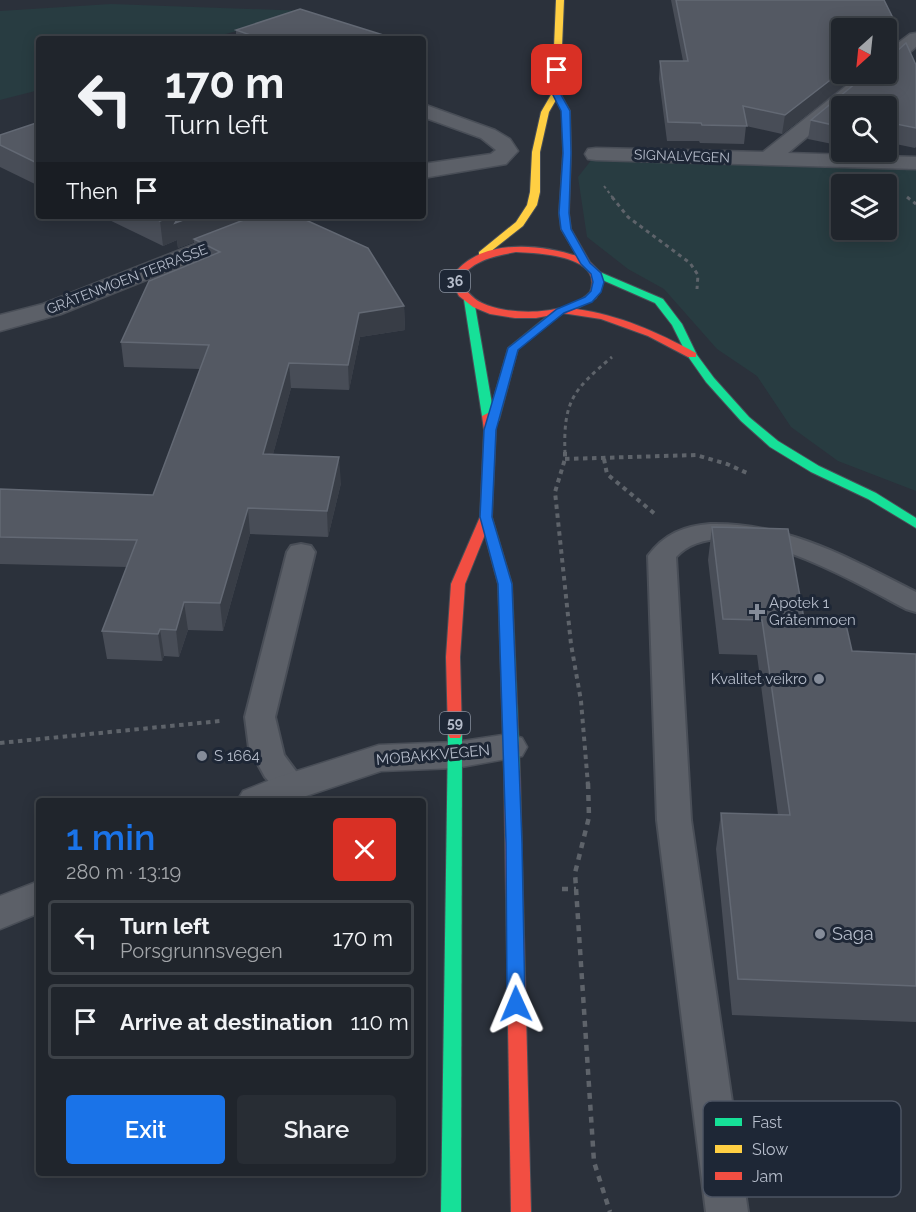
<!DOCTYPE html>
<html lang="en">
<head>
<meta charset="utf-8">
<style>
  :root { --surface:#20252c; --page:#282d34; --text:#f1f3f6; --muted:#a2a5a9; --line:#3d4248; --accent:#1a73e8 }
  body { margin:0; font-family:Raleway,sans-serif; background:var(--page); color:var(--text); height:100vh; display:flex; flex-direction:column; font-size:22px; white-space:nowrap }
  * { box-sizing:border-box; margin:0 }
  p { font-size:20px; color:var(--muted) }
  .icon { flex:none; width:33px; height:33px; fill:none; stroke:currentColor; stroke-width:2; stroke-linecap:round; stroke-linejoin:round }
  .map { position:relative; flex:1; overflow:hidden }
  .drawer { position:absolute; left:36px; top:798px; width:390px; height:378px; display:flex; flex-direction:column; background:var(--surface); border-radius:6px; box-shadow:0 3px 15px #0003,0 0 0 2px var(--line) }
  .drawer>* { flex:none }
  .top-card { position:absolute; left:36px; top:36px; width:390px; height:183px; border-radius:6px; box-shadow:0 3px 15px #0003,0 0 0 2px var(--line); background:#20252c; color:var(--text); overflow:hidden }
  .needle { width:39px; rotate:207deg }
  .fabs { position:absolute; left:831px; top:18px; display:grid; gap:12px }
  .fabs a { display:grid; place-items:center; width:66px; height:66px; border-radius:6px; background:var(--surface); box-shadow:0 3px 15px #0003,0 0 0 2px var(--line); font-size:30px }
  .pin { position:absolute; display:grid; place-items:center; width:51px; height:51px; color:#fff; margin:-26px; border-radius:12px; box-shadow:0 3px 9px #0006 }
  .me { position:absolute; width:66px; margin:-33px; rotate:359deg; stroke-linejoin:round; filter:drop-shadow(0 0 4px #0008) }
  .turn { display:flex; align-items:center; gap:21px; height:126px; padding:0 30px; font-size:27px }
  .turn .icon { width:78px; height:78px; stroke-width:2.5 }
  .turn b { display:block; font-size:42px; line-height:51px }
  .then { display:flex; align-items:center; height:57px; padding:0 30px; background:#0003; gap:12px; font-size:22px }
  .round { display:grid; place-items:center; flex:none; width:63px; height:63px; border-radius:6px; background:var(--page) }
  .overview { display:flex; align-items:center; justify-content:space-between; height:102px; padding:0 30px }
  h1 { font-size:36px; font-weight:600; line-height:45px; color:var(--accent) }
  .button { display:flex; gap:12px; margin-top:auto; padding:12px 30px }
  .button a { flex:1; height:69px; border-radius:6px; background:var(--accent); color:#fff; font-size:24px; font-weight:600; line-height:69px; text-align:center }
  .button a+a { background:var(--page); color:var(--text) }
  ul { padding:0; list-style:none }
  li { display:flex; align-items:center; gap:18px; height:75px; margin:0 12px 9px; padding:0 18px; border:3px solid var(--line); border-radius:6px }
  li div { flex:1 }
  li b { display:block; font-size:22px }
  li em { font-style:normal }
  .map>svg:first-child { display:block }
</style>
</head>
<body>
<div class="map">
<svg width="916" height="1212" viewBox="0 0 916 1212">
  <rect width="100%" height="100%" fill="#2b313b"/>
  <!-- green -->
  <g fill="#283c41" fill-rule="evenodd">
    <polygon points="111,4 307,11 208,39 39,39 39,90 0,100 0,11"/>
    <path d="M596,154L916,164V491L838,461L791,427L757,376L717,349L664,289L628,269L587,237L578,177ZM842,184H886V230H842Z"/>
  </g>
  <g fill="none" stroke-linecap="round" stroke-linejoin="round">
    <!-- lane casing -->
    <g stroke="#494e57" stroke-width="4">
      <g id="lane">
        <path d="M710,524C786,522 851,559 916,592V612L906,609C856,583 725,504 676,557L691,820L748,1212H706L657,820L648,556C664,534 684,526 710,524Z"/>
        <polygon points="301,544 311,546 315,552 275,717 284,755 307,786 302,794 291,797 280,794 265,777 249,748 245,717 287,552 291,546"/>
      </g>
    </g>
    <!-- street casing -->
    <g stroke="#494e57" stroke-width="3">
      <g id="street">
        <polygon points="916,33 916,47 893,66 886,68 886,52 910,34"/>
        <polygon points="861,74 882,74 788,153 916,157 916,169 596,160 588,159 585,154 588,149 596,148 763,152"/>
        <polygon points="423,104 495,130 510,139 518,151 506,164 423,178 423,164 491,154 496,150 481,138 423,117"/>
        <polygon points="266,216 297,216 294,221 61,314 0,331 0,315 43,304"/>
        <polygon points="509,734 522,738 527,747 522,756 456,768 381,771 291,801 237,801 243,791 278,777 379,745 456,742"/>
        <polygon points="39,881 39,913 0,929 0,896"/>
      </g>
    </g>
    <!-- fast casing -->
    <g stroke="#494e57" stroke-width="2">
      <g id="fast">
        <polygon points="595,270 663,299 682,324 697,355 714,378 749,417 778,441 819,466 876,493 916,518 916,528 868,499 811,472 770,447 741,421 706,382 687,355 672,325 655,303 591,275 591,271"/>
        <polygon points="469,297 474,300 492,404 508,348 556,309 564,309 565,311 518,349 499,420 493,423 482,416 464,300"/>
        <polygon points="486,513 492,517 512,584 520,774 517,778 507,778 504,774 498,584 480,517"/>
        <polygon points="455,729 460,730 462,734 461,1212 441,1212 448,734 450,730"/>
      </g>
    </g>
    <!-- slow casing -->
    <g stroke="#494e57" stroke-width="2">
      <polygon id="slow" points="556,0 564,0 560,93 549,112 540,152 540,192 537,205 523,226 485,256 479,256 479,252 516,222 527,205 530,192 532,152 541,112 552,93"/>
    </g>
    <!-- jam casing -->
    <g stroke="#494e57" stroke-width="2">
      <g id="jam">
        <path d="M553,91H559L570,111L571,153L569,213L571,229L590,262L602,274L603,283L596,298L576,309C620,315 657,332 696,353V357H688L648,336L601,319L562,313L536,318H515L490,314L473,307L459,296L450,279C477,238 536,243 577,256L561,229L559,213L563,153L562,111L552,93ZM516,252C539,253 604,256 590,292C568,316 509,316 482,303C471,298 465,289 460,279C473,260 495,256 516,252Z"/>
        <polygon points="488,413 494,416 496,430 492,517 465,584 460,657 462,734 460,738 450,738 448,734 446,657 451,584 480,517 484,430 482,416"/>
        <polygon points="512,769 517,770 520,774 531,1212 511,1212 504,774 507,770"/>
      </g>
    </g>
    <!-- path-far3 -->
    <polyline stroke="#5e636a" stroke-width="2" stroke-dasharray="3 3" stroke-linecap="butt" points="604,186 613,198"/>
    <!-- path-far2 -->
    <g stroke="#5e636a" stroke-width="3" stroke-dasharray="4 4" stroke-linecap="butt">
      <polyline points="612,197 628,217 690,263 698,275 697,289"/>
      <polyline points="907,197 916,204"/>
      <path d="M565,454C563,401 573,390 612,357"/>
    </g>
    <!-- path-far1 -->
    <g stroke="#5e636a" stroke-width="4" stroke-dasharray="4.5 4.5" stroke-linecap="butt">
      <polyline points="565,452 565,459 555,492 571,644 581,701 588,785"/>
      <polyline points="565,459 696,455 727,464 747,473"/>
      <polyline points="604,459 607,474 655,514"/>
      <polyline points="0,743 220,721"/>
    </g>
    <!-- path -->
    <g stroke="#5e636a" stroke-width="4.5" stroke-dasharray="6 6" stroke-linecap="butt">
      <polyline points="588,783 589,817 575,873 594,1162 610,1212"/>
      <polyline points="562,889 576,889"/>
    </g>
    <!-- lane -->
    <use href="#lane" fill="#5c6068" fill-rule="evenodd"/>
    <!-- street -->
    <use href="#street" fill="#5c6068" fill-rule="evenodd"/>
    <!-- fast -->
    <use href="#fast" fill="#16e098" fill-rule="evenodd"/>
    <!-- slow -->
    <use href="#slow" fill="#ffcf43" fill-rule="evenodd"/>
    <!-- jam -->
    <use href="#jam" fill="#f24e42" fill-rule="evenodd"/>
  </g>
  <!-- wall -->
  <g fill="#484d57">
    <polygon points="671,0 884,0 897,26 894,43 887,50 916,65 916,147 915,148 886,142 886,106 842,106 842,146 808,139 811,120 886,74 886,28 842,74 859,74 782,134 746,126 744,144 700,143 699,141 667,141 659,79 660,61 683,61"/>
    <polygon points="236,30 396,39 236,39"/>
    <polygon points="39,122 39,186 0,167 0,135"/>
    <polygon points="101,216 297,216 404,306 405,330 360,337 349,390 291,388 273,454 341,483 328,537 250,534 223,631 188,630 179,657 164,656 162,661 107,659 102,631 127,567 0,564 0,489 153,495 200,369 124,367 121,342 196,262 194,242 178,248 177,240 163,246"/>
    <polygon points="712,527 804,619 852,651 916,654 916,1022 732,1015 716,849 721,813 778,815 757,655 719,654 708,560"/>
  </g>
  <!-- shaded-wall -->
  <g fill="#383d46">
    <polygon points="897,26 894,43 886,50 886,35"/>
    <polygon points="842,71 842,74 859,74 782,134 785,115"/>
    <polygon points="173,216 254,216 194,239 194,242 178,248 177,240 163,246 160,221"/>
    <polygon points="404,306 405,330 360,337 349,390 348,365 359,313"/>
    <polygon points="289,363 291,388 266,480 263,454"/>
    <polygon points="339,457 341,483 328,537 327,511"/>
    <polygon points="248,508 250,534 223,631 220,603"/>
    <polygon points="184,602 188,630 179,657 176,630"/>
    <polygon points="160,629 164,656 162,661 158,634"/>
  </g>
  <!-- building -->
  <g fill="#545963" stroke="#636974" stroke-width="1.5">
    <polygon points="676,0 884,0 897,26 887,35 887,50 889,53 897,51 906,43 916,65 916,128 886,122 886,106 842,106 842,127 811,120 867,74 886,74 886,28 842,28 842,71 785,115 743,106 747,126 702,125 701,123 668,122 660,61 688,61"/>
    <polygon points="300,9 396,39 262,39 236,30"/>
    <polygon points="39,122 39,164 0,145 0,135"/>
    <polygon points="149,216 173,216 160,221"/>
    <polygon points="179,216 194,216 175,223"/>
    <polygon points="254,216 297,216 368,248 404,306 359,313 348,365 289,363 263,454 339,457 327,511 248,508 220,603 184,602 176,630 160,629 158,634 102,631 137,540 0,537 0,489 153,495 209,345 121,342 149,281 220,252 194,239"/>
    <polygon points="712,527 788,529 804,619 845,620 852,651 916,654 916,986 738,979 721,813 790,815 762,620 723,619"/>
  </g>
  <!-- route -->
  <polygon fill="#1a73e8" stroke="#114b97" stroke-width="1.5" points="557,68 561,70 560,93 570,111 571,153 569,213 571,229 590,263 601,273 604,282 601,292 592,302 564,313 518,350 496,430 492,517 512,584 522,843 525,1004 522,1009 516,1011 510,1009 507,1004 506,843 498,584 480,517 484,430 508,348 557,309 585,297 591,291 593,282 591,274 581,264 561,229 559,213 563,153 561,111 552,93 553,70"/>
  <!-- markers -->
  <g fill="#858c99" stroke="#1e2736" stroke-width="2">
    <path d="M754 603h6v6h6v6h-6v6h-6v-6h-6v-6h6z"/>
    <circle cx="819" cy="679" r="6"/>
    <circle cx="202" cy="756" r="6"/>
    <circle cx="820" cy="934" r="6"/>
  </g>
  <g text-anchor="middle" stroke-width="6" stroke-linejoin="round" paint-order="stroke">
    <!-- far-street labels -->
    <g font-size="14" fill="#b6bdcb" stroke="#1e2736">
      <text transform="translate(682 156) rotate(2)" y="5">SIGNALVEGEN</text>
      <text transform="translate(127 279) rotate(-21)" y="5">GRÅTENMOEN TERRASSE</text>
    </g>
    <!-- shield labels -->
    <g fill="#1e2736" stroke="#88909e" stroke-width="1.5">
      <rect x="440" y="270" width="30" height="22" rx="4.5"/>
      <rect x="440" y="712" width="30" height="22" rx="4.5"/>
    </g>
    <g font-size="14" font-weight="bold" fill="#b6bdcb">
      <text x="455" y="286">36</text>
      <text x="455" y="728">59</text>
    </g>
    <!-- poi labels -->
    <g font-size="15" fill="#b6bdcb" stroke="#1e2736" text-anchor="start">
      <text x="769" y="608">Apotek 1<tspan x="769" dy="17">Gråtenmoen</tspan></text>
      <text x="807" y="684" text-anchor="end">Kvalitet veikro</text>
      <text x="214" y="761">S 1664</text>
    </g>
    <!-- street labels -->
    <g font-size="15" fill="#b6bdcb" stroke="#1e2736">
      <text transform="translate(433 755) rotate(-5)" y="5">MOBAKKVEGEN</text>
    </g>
    <!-- near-poi labels -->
    <g font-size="18" fill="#b6bdcb" stroke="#1e2736" text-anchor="start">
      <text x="832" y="940">Saga</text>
    </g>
  </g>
  <!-- legend -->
  <rect x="703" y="1101" width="198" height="96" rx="9" fill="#1e2736" stroke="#4c5463" stroke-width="1.5"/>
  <rect x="715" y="1118" width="27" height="8" fill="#16e098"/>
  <rect x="715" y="1145" width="27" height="8" fill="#ffcf43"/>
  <rect x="715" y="1172" width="27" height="8" fill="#f24e42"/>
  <g font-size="16" fill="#b6bdcb">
    <text x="752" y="1128">Fast</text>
    <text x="752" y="1155">Slow</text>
    <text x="752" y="1182">Jam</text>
  </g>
</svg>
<div class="fabs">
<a><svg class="needle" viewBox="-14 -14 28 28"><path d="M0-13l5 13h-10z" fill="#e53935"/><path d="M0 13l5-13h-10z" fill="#a2a5a9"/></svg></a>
<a><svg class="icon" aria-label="search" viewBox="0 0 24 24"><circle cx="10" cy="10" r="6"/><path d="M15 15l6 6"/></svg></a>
<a><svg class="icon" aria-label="layers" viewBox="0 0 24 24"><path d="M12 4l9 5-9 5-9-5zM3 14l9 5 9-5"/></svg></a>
</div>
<div class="pin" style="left:557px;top:70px;background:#d93025"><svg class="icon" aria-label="arrive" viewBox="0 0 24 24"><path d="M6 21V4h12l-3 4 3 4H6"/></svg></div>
<svg class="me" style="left:516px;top:1004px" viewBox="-20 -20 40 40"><path d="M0-17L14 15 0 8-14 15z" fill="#1a73e8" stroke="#fff" stroke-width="4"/></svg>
<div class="top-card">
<div class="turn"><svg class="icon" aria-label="left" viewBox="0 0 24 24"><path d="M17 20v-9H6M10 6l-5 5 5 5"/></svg><div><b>170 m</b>Turn left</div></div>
<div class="then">Then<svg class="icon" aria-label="arrive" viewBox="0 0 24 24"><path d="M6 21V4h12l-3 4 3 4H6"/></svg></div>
</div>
<section class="drawer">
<div class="overview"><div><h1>1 min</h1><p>280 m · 13:19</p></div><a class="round" style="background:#d93025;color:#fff"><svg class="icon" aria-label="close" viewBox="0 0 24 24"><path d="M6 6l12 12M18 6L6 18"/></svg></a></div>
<ul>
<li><svg class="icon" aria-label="left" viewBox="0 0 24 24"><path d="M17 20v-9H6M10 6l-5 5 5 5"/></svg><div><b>Turn left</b><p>Porsgrunnsvegen</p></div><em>170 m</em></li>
<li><svg class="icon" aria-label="arrive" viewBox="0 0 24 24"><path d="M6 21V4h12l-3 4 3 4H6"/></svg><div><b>Arrive at destination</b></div><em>110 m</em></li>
</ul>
<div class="button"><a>Exit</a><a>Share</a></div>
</section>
</div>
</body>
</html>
